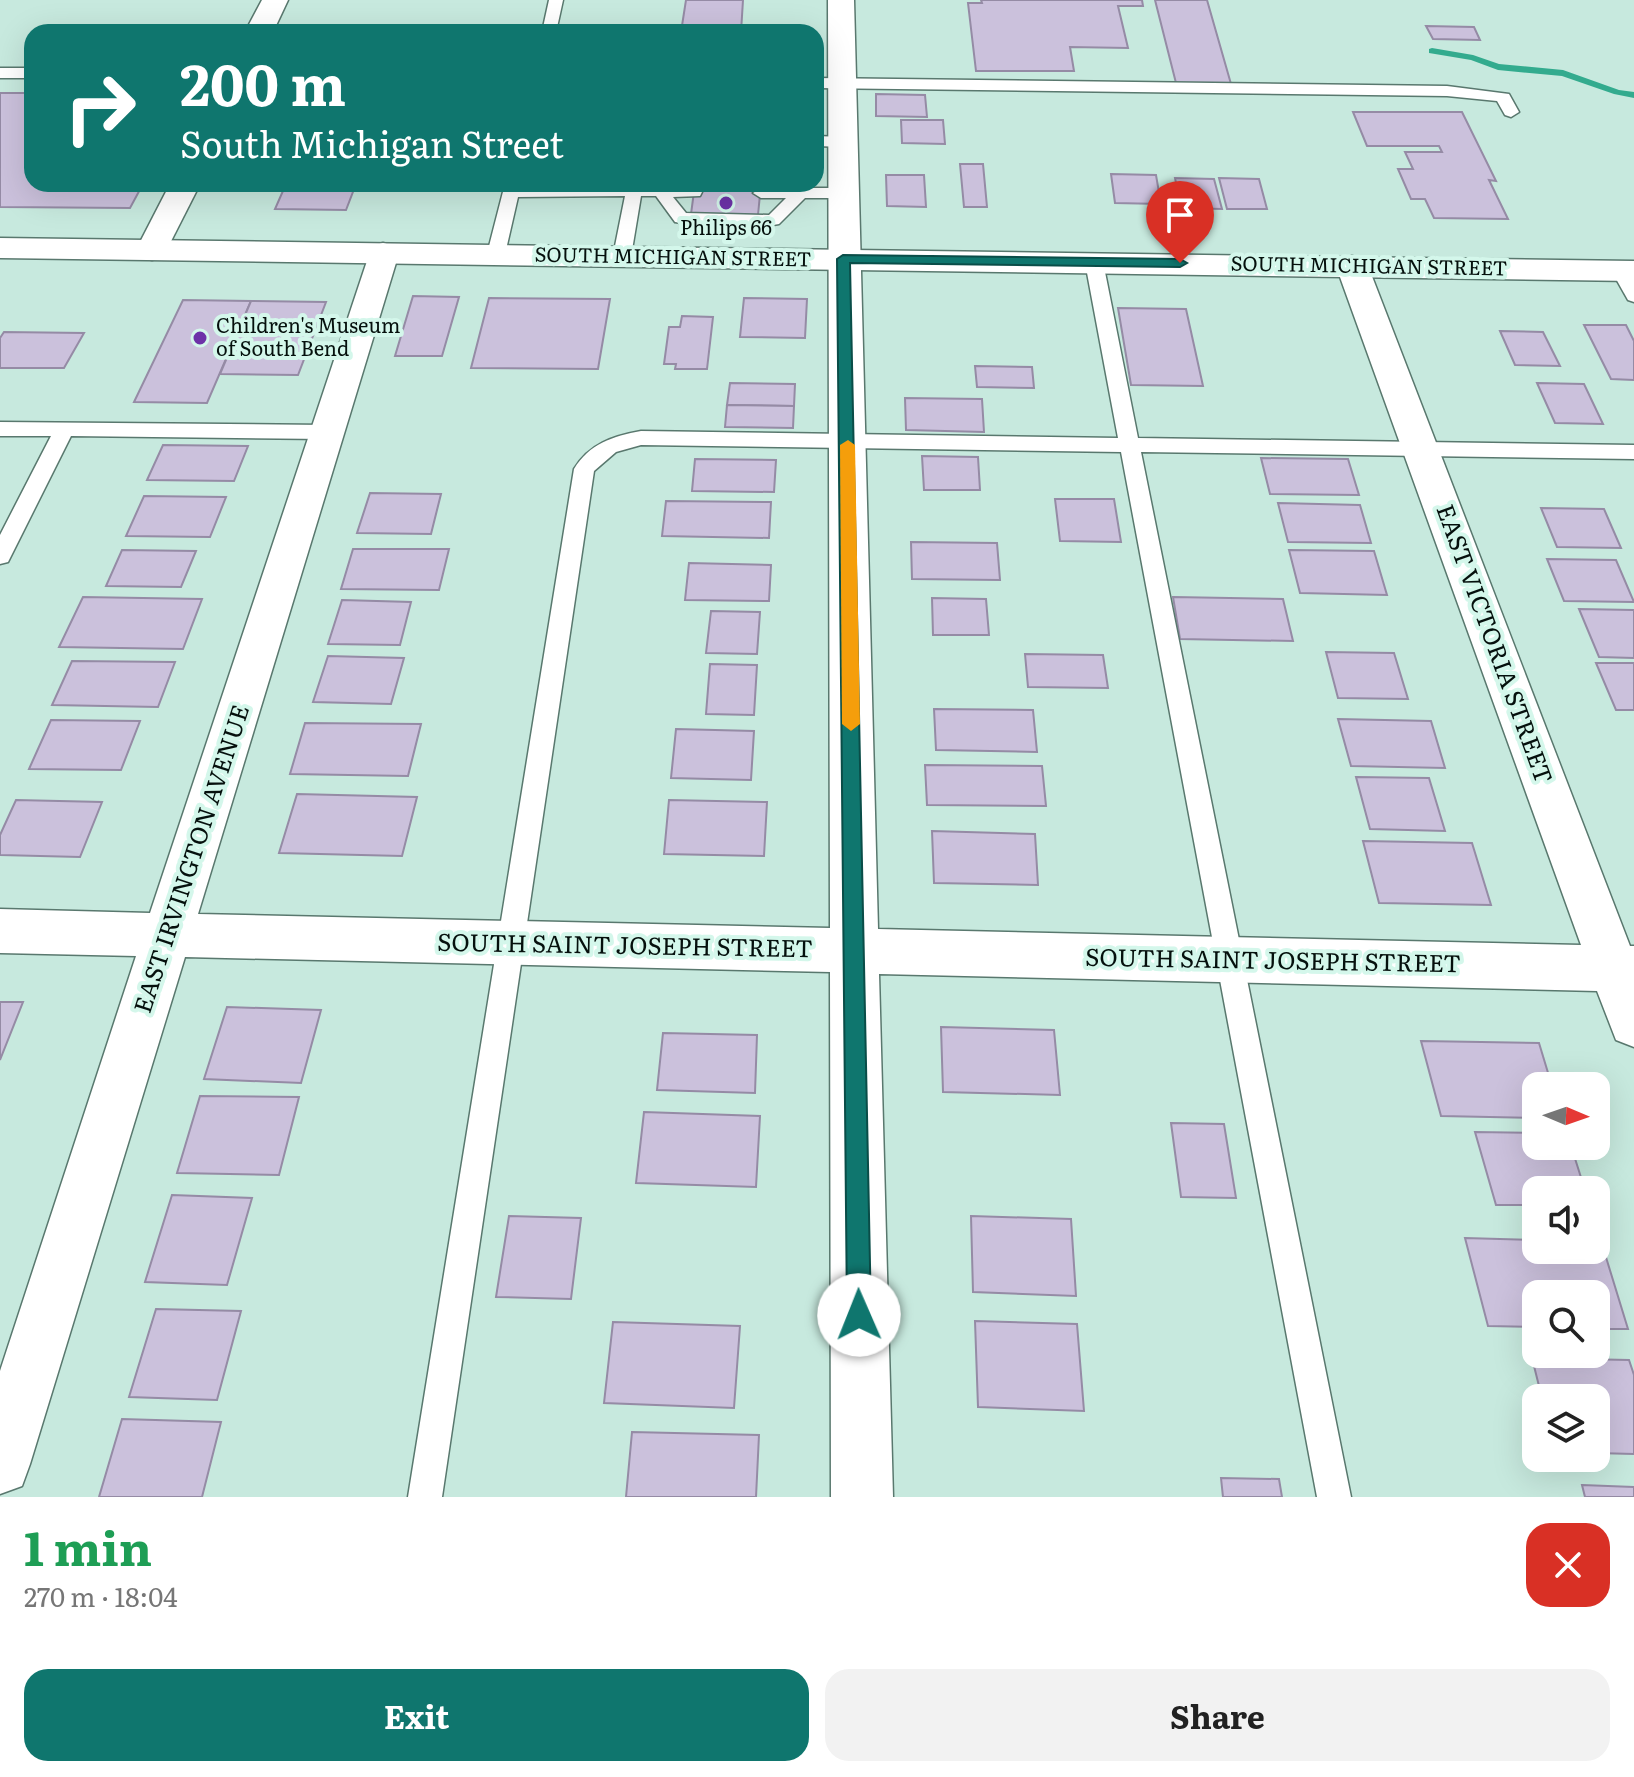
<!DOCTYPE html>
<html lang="en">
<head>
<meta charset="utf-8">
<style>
  :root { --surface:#fff; --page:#f2f2f2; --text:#222; --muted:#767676; --accent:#0f766e }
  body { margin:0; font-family:Literata,serif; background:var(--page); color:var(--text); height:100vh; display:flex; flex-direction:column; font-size:30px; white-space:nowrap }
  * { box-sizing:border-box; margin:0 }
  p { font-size:26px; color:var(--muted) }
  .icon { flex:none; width:44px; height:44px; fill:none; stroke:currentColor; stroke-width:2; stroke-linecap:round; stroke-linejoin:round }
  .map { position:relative; height:1497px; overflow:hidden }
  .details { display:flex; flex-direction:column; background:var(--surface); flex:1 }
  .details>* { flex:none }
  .guide { position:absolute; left:24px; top:24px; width:800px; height:168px; border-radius:24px; box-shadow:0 8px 32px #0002; background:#0f766e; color:#fff; overflow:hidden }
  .needle { width:52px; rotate:92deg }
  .controls { position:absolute; left:1522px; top:1072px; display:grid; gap:16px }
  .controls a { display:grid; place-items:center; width:88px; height:88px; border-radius:16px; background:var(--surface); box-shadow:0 8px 32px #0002; font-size:40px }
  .pin { position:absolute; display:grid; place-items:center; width:68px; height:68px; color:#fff; margin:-82px -34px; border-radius:50% 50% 50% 0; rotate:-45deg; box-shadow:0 0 8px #0007 }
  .pin .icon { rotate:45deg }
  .me { position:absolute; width:88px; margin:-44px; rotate:359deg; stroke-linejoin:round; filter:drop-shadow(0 0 6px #0008) }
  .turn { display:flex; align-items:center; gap:28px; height:168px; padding:0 24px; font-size:36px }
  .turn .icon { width:104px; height:104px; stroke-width:2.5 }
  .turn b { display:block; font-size:56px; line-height:68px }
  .round { display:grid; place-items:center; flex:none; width:84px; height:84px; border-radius:24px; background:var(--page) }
  .overview { display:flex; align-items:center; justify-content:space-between; height:136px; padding:0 24px }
  h1 { font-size:48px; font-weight:700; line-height:60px; color:#1e9e55 }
  .action { display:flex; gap:16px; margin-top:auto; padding:16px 24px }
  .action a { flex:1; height:92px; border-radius:24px; background:var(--accent); color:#fff; font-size:32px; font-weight:700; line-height:92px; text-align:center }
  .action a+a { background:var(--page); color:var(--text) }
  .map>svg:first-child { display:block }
</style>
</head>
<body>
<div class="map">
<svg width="1634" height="1497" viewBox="0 0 1634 1497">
  <rect width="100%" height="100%" fill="#c7e9de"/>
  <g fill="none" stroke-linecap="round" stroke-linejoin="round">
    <!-- stream -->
    <polygon fill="#33ab8e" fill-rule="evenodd" points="1432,48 1473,55 1499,64 1563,70 1619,90 1634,92 1634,98 1614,94 1562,76 1498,70 1471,60 1429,53 1429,49"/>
  </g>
  <!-- building -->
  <g fill="#cbc1dc" stroke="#958ba5" stroke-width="2">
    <polygon points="686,0 743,0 741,32 681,32"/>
    <polygon points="981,0 1142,0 1143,6 1118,6 1128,48 1070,47 1074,71 976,71 968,3 982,3"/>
    <polygon points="1155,0 1207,0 1231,84 1176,83"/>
    <polygon points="1426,26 1474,27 1480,40 1433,39"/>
    <polygon points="0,93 32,93 32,184 143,184 130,208 0,207"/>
    <polygon points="876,94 925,95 927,117 876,116"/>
    <polygon points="1353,112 1462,112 1496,181 1489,180 1508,219 1434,218 1425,199 1411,199 1398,169 1413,169 1405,152 1442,152 1439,146 1367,146"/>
    <polygon points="901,120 943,120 945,144 902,143"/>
    <polygon points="960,164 983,164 987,207 964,207"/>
    <polygon points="1111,174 1156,175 1161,204 1115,203"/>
    <polygon points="886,175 924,175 926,207 887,206"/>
    <polygon points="1175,178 1214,179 1222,209 1181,208"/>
    <polygon points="1219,178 1259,179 1267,209 1227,209"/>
    <polygon points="286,184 356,184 346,210 275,209"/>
    <polygon points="377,184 418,184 417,188 376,188"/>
    <polygon points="695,184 761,184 758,215 691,214"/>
    <polygon points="413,296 459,297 442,356 395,356"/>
    <polygon points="489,298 610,299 598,369 471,368"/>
    <polygon points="744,298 807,299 805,338 740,337"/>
    <polygon points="183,300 251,301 207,403 134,402"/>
    <polygon points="251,301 326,302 298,375 220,374"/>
    <polygon points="1118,308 1186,309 1203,386 1131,385"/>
    <polygon points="682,316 713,317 707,369 675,369 676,364 664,364 669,327 680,327"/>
    <polygon points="1584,325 1626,325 1634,341 1634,380 1611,379"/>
    <polygon points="1500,331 1543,332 1560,366 1515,365"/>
    <polygon points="4,332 84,333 64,368 0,368 0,338"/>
    <polygon points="975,366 1032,367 1034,388 977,387"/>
    <polygon points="730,383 795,384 794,406 727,405"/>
    <polygon points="1537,383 1584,384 1603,424 1555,423"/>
    <polygon points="905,398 982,399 984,432 906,430"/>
    <polygon points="727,405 794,406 793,428 725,427"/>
    <polygon points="163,445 248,446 234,481 147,480"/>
    <polygon points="922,456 978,457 980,490 924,490"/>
    <polygon points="1261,458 1348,459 1359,495 1270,494"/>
    <polygon points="695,459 776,460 774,492 692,491"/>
    <polygon points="370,493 441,494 431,534 357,533"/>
    <polygon points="144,496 226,497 210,537 126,536"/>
    <polygon points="1055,499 1114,499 1121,542 1060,541"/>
    <polygon points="666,501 771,502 769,538 662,536"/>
    <polygon points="1278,503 1360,505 1371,543 1288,542"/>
    <polygon points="1541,508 1604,509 1621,548 1557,547"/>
    <polygon points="911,542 997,543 1000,580 912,579"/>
    <polygon points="353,549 449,549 439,590 341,589"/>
    <polygon points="122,550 196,551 181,587 106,586"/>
    <polygon points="1289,550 1374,551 1387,595 1300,593"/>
    <polygon points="1547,559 1616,560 1634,602 1564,601"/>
    <polygon points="689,563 771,565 769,601 685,600"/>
    <polygon points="83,597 202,599 183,649 59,647"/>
    <polygon points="1173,597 1283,599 1293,641 1180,639"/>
    <polygon points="932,598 986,599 989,635 933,635"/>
    <polygon points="342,600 411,602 400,645 328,644"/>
    <polygon points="1579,609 1634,610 1634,658 1599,657"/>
    <polygon points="711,611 760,612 757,654 706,653"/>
    <polygon points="1326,652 1394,653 1408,699 1338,698"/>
    <polygon points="1025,654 1103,655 1108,688 1028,687"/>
    <polygon points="328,656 404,658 391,704 313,702"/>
    <polygon points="72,661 175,662 158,707 52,705"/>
    <polygon points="1596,663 1634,663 1634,710 1616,710"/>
    <polygon points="710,664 757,665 754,715 706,714"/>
    <polygon points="934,709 1033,710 1037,752 936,750"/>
    <polygon points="1338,719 1431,721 1445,768 1351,766"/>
    <polygon points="51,720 140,721 121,770 29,769"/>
    <polygon points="305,723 421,724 408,776 290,774"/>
    <polygon points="676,729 754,731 751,780 671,778"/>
    <polygon points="925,765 1042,766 1046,806 927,805"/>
    <polygon points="1356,777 1429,778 1445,831 1370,829"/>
    <polygon points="297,794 417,797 402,856 279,853"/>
    <polygon points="16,800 102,802 80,857 0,855 0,835"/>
    <polygon points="669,800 767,802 764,856 664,854"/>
    <polygon points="932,831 1035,834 1038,885 934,883"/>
    <polygon points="1363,841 1472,843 1491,905 1379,903"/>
    <polygon points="0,1002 23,1002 0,1060"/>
    <polygon points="227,1007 321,1010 301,1083 204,1079"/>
    <polygon points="941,1027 1054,1030 1060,1095 943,1092"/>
    <polygon points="663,1033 757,1035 755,1093 657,1090"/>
    <polygon points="1421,1041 1539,1043 1552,1086 1536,1086 1536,1118 1441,1116"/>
    <polygon points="200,1096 299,1097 279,1175 177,1173"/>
    <polygon points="644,1112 760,1116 756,1187 636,1183"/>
    <polygon points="1171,1123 1224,1124 1236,1198 1181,1197"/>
    <polygon points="1475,1132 1536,1133 1536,1146 1571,1146 1585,1190 1536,1190 1536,1205 1496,1205"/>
    <polygon points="172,1195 252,1198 227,1285 145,1282"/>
    <polygon points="509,1216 581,1218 571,1299 496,1297"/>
    <polygon points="971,1216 1071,1219 1076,1296 973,1292"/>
    <polygon points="1465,1238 1536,1240 1536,1250 1596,1250 1596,1241 1601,1241 1628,1329 1596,1329 1596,1294 1536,1294 1536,1327 1488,1326"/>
    <polygon points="156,1309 241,1311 217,1400 129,1397"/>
    <polygon points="975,1321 1077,1324 1084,1411 978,1407"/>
    <polygon points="613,1322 740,1326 734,1408 604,1403"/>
    <polygon points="1532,1358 1629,1360 1634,1375 1634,1454 1596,1453 1596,1398 1542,1398"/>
    <polygon points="122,1419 221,1422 202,1497 99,1497"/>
    <polygon points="632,1432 759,1435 756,1497 626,1497"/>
    <polygon points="1221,1478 1279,1479 1282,1497 1223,1497"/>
    <polygon points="1582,1485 1634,1487 1634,1497 1585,1497"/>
  </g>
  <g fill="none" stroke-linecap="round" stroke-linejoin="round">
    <!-- service casing -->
    <g stroke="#59786e" stroke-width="3">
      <g id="service">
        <polygon points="549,0 563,0 556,32 542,32"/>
        <rect x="0" y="68" width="32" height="10"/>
        <polygon points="816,78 1447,86 1509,94 1519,112 1511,117 1505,115 1497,101 1447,96 816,88"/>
        <polygon points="816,136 844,137 852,142 844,147 816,146"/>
        <polygon points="505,184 521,184 521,187 679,184 677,187 700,188 702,192 700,196 673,197 686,213 769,215 786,198 761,198 753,193 761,188 788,188 786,184 803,184 806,188 844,188 852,193 844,198 805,198 779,224 773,225 681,223 675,222 656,196 641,196 631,256 622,261 613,256 625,196 518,197 505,254 496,259 487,254"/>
        <path d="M1094,257L1103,262L1138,438L1634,445V459L1141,452L1351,1497H1317L1121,452L641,445L616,452L594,471L442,1497H408L574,469C589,444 613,436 641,431L1118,438L1085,262Z"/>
        <polygon points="1620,265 1626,266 1634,279 1634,302 1628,300 1611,270"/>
        <polygon points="0,422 326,425 336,432 326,439 71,436 8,562 0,564 0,535 51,436 0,436"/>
      </g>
    </g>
    <!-- minor casing -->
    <g stroke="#59786e" stroke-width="3">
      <g id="minor">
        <polygon points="262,0 288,0 273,32 245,32"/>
        <polygon points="828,0 854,0 878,929 1581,945 1336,266 1340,259 1352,256 1364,259 1368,266 1630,946 1634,946 1634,1047 1616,1040 1597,991 879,974 893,1497 831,1497 830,972 185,957 30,1464 22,1486 0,1494 0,1371 136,956 0,953 0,909 150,913 372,246 383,243 394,246 399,253 198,914 830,928"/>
        <polygon points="170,184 200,184 163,257 152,260 141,257 136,250"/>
      </g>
    </g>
    <!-- primary casing -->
    <g stroke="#59786e" stroke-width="3">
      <polygon id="primary" points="0,238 1634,261 1634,281 0,258"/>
    </g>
    <!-- service -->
    <use href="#service" fill="#fff" fill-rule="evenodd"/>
    <!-- minor -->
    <use href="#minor" fill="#fff" fill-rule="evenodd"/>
    <!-- primary -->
    <use href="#primary" fill="#fff" fill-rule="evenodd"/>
  </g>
  <!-- route -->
  <polygon fill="#0f766e" stroke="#0a4d48" stroke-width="2" points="843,255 1180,259 1187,263 1180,267 850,263 871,1315 867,1324 859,1327 851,1324 847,1315 837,259"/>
  <!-- slow -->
  <polygon fill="#f59e0b" points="848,440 855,445 860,724 851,731 842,724 840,445"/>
  <!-- markers -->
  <g fill="#6d32a8" stroke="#d4f7eb" stroke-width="3">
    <circle cx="726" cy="203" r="8"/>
    <circle cx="200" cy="338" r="8"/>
  </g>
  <g text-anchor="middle" stroke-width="8" stroke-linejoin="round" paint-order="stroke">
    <!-- far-poi labels -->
    <g font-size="20" fill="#05100d" stroke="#d4f7eb">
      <text x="726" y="235">Philips 66</text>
      <text x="216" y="333" text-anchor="start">Children's Museum<tspan x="216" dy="23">of South Bend</tspan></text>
    </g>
    <!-- far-street labels -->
    <g font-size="20" fill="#05100d" stroke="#d4f7eb">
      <text transform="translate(673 257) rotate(1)" y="7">SOUTH MICHIGAN STREET</text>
      <text transform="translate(1369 266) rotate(1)" y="7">SOUTH MICHIGAN STREET</text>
    </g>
    <!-- street labels -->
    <g font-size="24" fill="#05100d" stroke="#d4f7eb">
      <text transform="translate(1494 644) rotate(70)" y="8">EAST VICTORIA STREET</text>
      <text transform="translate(192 859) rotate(-72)" y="8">EAST IRVINGTON AVENUE</text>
      <text transform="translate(625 946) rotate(1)" y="8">SOUTH SAINT JOSEPH STREET</text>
      <text transform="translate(1273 961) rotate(1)" y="8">SOUTH SAINT JOSEPH STREET</text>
    </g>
  </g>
</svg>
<div class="controls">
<a><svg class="needle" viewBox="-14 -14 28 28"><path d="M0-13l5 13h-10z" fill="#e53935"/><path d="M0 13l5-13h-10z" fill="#767676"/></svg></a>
<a><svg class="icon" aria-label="sound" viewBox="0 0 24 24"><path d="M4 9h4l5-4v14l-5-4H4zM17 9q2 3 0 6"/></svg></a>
<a><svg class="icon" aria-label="search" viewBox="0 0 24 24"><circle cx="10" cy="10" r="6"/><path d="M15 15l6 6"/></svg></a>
<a><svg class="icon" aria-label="layers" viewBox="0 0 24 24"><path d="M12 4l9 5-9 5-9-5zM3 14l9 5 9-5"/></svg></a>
</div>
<div class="pin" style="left:1180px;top:263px;background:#d93025"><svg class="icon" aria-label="arrive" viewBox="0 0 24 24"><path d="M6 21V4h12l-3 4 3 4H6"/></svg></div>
<svg class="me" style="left:859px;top:1315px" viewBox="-20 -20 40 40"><circle r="19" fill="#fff"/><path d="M0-13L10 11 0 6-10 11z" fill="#0f766e"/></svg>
<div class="guide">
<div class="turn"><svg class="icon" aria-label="right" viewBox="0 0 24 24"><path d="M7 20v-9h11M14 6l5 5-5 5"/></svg><div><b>200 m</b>South Michigan Street</div></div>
</div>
</div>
<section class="details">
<div class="overview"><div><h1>1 min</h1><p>270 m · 18:04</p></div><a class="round" style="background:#d93025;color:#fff"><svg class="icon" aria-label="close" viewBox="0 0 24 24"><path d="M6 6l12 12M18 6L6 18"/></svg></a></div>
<div class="action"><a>Exit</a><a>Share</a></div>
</section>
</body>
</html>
